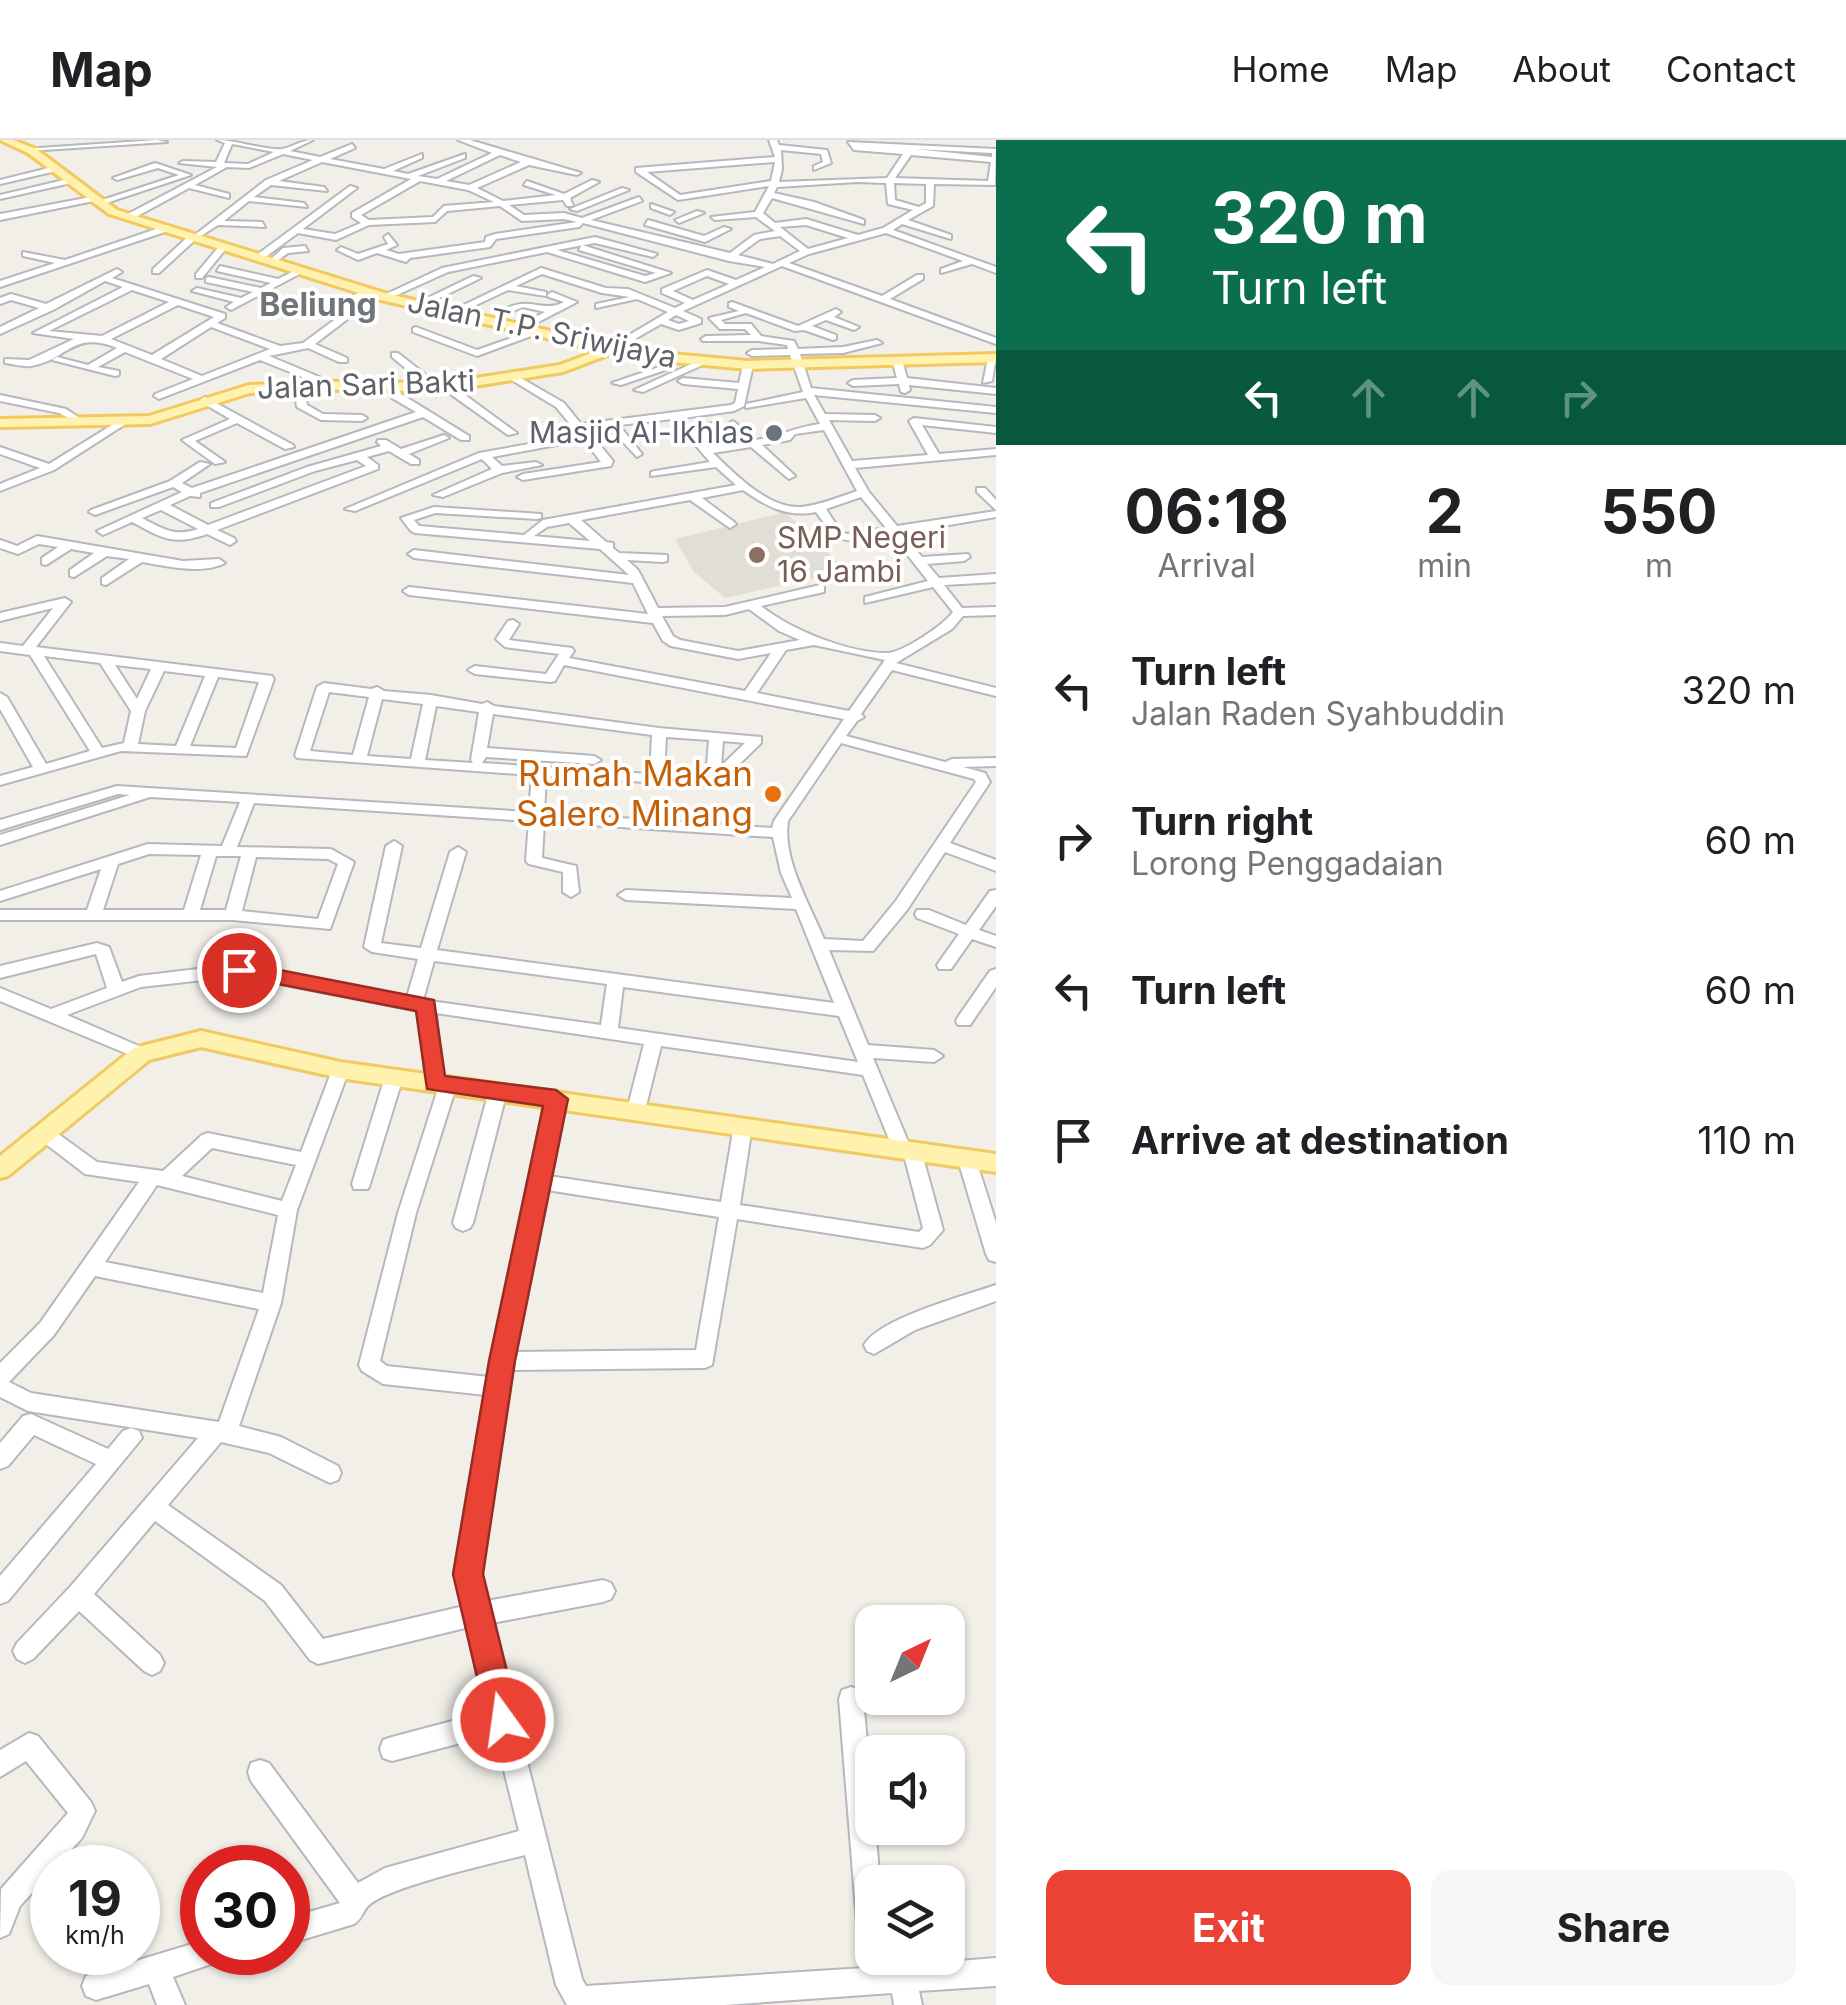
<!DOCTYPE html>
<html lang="en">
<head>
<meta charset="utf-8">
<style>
  :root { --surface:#fff; --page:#f6f6f6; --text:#202124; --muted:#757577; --line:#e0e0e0; --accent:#ea4335 }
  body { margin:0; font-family:Inter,sans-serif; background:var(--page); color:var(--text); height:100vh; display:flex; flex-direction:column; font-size:38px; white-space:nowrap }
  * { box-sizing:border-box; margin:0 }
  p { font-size:32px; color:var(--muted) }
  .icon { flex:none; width:55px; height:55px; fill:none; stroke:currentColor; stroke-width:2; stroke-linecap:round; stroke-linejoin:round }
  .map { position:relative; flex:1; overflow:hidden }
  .panel { display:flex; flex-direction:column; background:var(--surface); width:850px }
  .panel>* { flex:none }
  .banner { background:#0b6e4f; color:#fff; overflow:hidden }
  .needle { width:65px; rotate:43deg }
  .fabs { position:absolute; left:855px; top:1465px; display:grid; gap:20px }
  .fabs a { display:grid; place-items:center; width:110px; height:110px; border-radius:20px; background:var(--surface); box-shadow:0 2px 8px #0004; font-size:50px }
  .speed { position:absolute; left:30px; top:1705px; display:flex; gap:20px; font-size:50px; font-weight:700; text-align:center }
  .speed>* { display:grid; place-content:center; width:130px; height:130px; border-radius:50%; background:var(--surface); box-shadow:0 2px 8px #0004; line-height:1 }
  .speed small { font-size:25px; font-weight:400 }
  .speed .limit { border:15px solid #d22; background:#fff; color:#111 }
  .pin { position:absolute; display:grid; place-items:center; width:85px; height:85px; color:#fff; margin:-42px; border:5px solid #fff; border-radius:50%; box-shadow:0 2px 10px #0007 }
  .me { position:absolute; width:110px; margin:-55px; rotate:346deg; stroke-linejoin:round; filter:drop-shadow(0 0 8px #0008) }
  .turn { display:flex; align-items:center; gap:35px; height:210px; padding:0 50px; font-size:45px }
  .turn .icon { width:130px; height:130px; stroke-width:2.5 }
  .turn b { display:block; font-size:70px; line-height:85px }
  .lanes { display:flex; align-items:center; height:95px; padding:0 50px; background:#0003; justify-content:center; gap:50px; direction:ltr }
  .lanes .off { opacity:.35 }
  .eta { display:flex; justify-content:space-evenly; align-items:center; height:170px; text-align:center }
  .eta b { font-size:60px; font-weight:700; line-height:70px }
  .button { display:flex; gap:20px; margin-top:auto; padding:20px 50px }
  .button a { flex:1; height:115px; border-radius:20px; background:var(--accent); color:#fff; font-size:40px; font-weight:700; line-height:115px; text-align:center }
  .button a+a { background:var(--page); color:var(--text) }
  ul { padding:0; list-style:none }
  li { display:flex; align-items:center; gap:30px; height:150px; padding:0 50px }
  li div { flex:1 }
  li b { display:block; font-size:38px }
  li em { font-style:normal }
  header { display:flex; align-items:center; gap:60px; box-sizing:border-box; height:140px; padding:0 50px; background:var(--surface); border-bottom:2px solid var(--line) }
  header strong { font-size:48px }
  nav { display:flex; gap:55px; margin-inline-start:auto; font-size:35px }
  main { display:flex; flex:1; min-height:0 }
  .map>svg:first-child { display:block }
</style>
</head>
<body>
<header>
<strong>Map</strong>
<nav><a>Home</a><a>Map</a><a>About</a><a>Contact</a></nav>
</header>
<main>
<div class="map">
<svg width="996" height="1865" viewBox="0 0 996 1865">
  <rect width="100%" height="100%" fill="#f1efe8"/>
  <!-- education -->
  <polygon fill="#e1ded6" points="785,372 847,431 725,458 694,432 675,399"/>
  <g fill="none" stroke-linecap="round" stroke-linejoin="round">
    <!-- minor casing -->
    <g stroke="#b5b8bc" stroke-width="4">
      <g id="minor">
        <polygon points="157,0 167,2 28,11 24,9"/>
        <path d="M217,0C236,0 267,11 282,9C293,7 301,0 313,0L290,11L320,17L352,4L355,8L330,19L384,29L422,14V18L393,31L408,34L465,14V18L418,36L437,39L492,13L458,0H470L581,33L577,35L529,25L477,48L503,61L556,55L524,45L527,41L564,54L592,40L599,42L570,58L573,66H567L563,60L509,65L524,75L564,73L582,78L639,57L642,61L591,80L730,113L754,95L775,91L756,77L715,80L711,77L755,72L769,46L678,60L636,32V28L775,17L769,0H777L779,5L827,10L831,23L814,30V26L823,22L821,14L781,10L782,29L779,42L887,38L903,14L854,10L848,2L996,9L995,45L934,44L933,66L908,80L951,95V99L902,84L893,90L996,127V133L972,124L941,133V129L963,121L886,93L809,114L789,123L882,156L917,135H923V139L890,159L996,198V204L782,126L683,171L701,179V183L679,190L661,184L612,212L609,211V207L668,172L637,159L596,168V164L630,157L602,153L542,134L516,146L546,152V156L508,150L455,175L447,173L541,128L606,148L628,149L675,168L685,163L662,153V149L707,130L736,140L765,127L729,121L583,83L579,87L496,99L490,107L410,118L406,122L377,113L358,120L337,110L341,107L358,114L388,104L384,97L388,94L397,105L386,110L399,114L485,102L486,97L495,94L577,82L564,79L522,81L500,66L447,71L435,82L369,85L336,100L298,93L264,118H258V114L350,46L357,48L303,89L335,94L361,83L352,77V73L411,39L322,22L279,41L324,47L327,51L271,45L254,57L304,63L307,67L249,61L224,81L262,82L265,87L218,85L196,99L159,133H153V129L191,94H196L266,40L313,20L283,14L249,28L227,27L195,45L229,54V58L189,48L132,79H126V75L217,27L179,23L183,21L216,22L225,3ZM232,4L274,12L248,24L224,23ZM915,9L992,13V17ZM500,15L521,22L469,45L446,41ZM911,15L991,22L988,41L895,38ZM775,22L771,41L680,55L647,32ZM420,41L468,50L494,62L444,66L433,77L369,80L361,75ZM857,42L886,43L888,64L913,70L883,88L858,95L806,79L775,83L763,73L772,58L864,84V80L814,62L774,53L777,47ZM894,43L926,44V63L919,67L895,60ZM806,85L848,98L808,109L780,87ZM780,96L800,111L773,124L738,115L760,99ZM707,136L729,144L693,160L673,151ZM676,175L689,181L679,184L668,180Z"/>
        <polygon points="155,23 191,35 100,65 93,63 179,35 158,28 117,40 113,38"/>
        <polygon points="53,27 56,31 0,44 0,40"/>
        <polygon points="68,39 71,43 0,59 0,55"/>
        <polygon points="622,48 629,50 577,71 570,69"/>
        <polygon points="91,57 94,61 0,80 0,74"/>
        <polygon points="651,64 674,72 670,75 651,68"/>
        <polygon points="697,71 704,73 679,83 675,80"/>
        <polygon points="648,80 704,96 724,87 731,89 705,102 645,85"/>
        <polygon points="168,85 171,90 0,147 0,141 55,123 23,116 23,112 65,120"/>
        <polygon points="595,97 657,114 653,117 595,103 557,110 645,136 656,133 579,110 582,105 671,133 645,142 547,112 448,132 388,159 380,157 442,128"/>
        <polygon points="222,103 229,105 202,138 196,138 196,134"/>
        <polygon points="305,106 308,111 288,113 274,123 270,120 283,108"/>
        <polygon points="220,126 278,139 300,128 307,130 231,170 226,167 234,162 192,151 197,148 241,158 253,152 206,142 206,138 209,137 261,148 271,143 217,131"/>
        <path d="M117,129L122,132L112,138L225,174V178L217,183L280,206L303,203L341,175L339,162L365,150L373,152L347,165L349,178L315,204L347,218V222H339L308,208L269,216L336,244V248L332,249L260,220L159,259L154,256L155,254L193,239L125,212L98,227L119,231V235L115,236L52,220L57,217L88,225L117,208C72,190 68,220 31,226C23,227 13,224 5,223V219L29,220L74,199L33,193L123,147L105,141L53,170L0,194V187L39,168L11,160L0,164V158L11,154L46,164ZM132,150L169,162L102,196L49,191ZM178,165L214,177L152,215L111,199ZM211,187L270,209L202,236L161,219Z"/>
        <polygon points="473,136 481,138 421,167 413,165"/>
        <path d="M552,152L577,162L521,191L518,190V186L545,172L523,167L506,174L501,171C530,154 541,174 564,162L549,157L547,155Z"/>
        <path d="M732,162L798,186L836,169L841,172L834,177L859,187L854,190L826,180L812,186L836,195V199L833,200L804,190L795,191L746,173L721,180L725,184H751L761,196L794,201L798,209L843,207L877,200L882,203L843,213L800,214L811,248L996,267V273L814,255L825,274L875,275L880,278L875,281L829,280L852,321L928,315L909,281L914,278L996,287V293L922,285L939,314L996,309V315L855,328L869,352L897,386L996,371V377L902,393L922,417L968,414L970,417L964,421L927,424L939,438L996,434V442L944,445L962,468L996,467V475L963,476L952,489L896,523L996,548V556L892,530L861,574L864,577L857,581L846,596L945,622L952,619L996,618V626L963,627L985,633L990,642L950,703L996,720V731L945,712L907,770L873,811L829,810L868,905L934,910L943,916L934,922L873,918L909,1004L918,1005L921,1010L943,1090L930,1105L923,1108L737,1079L712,1225L705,1228L511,1230L479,1434L486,1461L603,1440L611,1443L615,1451L611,1459L603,1462L492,1483L582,1839L586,1846L895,1826L903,1822L908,1825L996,1818V1846L919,1851L922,1865H894L892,1853L725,1865H567L556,1845L525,1715C494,1723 386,1747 368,1766C362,1772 362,1779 354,1784L288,1804V1778L340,1763L251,1641L248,1632L251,1623L260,1620L269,1623L358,1743L385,1728L519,1691L495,1594L392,1621L383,1618L380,1609L383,1600L392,1597L490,1571L469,1487L318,1524L310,1520L265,1461L155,1381L94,1454L160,1515L164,1523L160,1531L152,1535L144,1531L79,1471L33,1519L25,1523L17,1519L13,1511L17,1503L70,1447L198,1298L28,1271L0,1257V1223L40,1183L139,1042L85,1034L38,998L35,993L38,988H50L97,1022L163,1031L202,995L208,993L301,1012L334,925H346L349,930L297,1070L281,1163L239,1286L281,1297L338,1326L341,1333L338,1340L330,1343L269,1313L221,1302L168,1365L281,1445L323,1499L464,1466L457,1434L486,1255L383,1244L362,1231L359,1225L398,1073L438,949L429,948L426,943L419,871L239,836L141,847L67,875L148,910L151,914L142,920L0,861V848L51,869L107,848L96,814L0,838V826L97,803L109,807L122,842L139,836L239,824L407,857L418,819L372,812L364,807L386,706L394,701L402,706L381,803L421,808L450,712L458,707L466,712L437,810L834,863L796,769L626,760L618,755L626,750L792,758L781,733L773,697L544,682L542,718L576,726L579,752L571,757L563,752V732L529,724L526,721L529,681L254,663L237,707L331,709L354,722L330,789L233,780H0V770H87L101,729L0,761V751L148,704L222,706L240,662L150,657L0,705V695L130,655L118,654L0,690V680L117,646L529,672L532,635L297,618L295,615L317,547L324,543L371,549L377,547L384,551L431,555L482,564L487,562L494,566L659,588L761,597V603L718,645L713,646L546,636L544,673L772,688L774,681L844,579L564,525L555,541L550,542L475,534L468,530L475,526L546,534L559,514L505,507L496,499L508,481L513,480L519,484L509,500L572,508L574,511L569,518L745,551L771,513L738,519L671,506L663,501L653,483L409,455L403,451L409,447L648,474L633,443L414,418L408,414L414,410L629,435L600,409L415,393L411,391L401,378L434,367L541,374V378L537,379L435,373L414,380L419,386L524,395L543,380L736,345L716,327L651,336V332L655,331L710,322L673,279L619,285L642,314L637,317L609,287L586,289L594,294V298L613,321L611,326L523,340L517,337L523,334L601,322L584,300L492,317L502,326L536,322L542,325L502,333L443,357L433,355L492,329L482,319L355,371L345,369L479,313L579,295L556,267L510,239V235L514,234L564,263L581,284L731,265L735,263L738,249L683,244L678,241L683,238L739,243L743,225L748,222L753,225L744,266L734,271L683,278L688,285L719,283V287L693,291L708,307L745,301L728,284L733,281L756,300C780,296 796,287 820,284L806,258L746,268V264L803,252L790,215L752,216L747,213L752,210L788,209L787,205L758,201H703L701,199L706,196L751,195L745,189H720L709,178L739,171L729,167V163ZM824,290L857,351C840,357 814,367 799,367C767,368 734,333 713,313L751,307L789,339L795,336L793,334L762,305L790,300L795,294ZM743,350C766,366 787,378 816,372C843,411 847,401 891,394L928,441L865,457V463L933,447L953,472C944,485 902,513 887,513C848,513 791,490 761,466L824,452V446L820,445L725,467L658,468L638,430L627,420L663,422L667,421V415L619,413L613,408V403L606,402L581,380L690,360L730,388L736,384L734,382L702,358ZM861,357L886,388L847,394L841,392L826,369ZM569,383L590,401L534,396L547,387ZM749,469L779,491L800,500L738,511L680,500L673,496L662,476L725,475ZM814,505L885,520L849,571L757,553L786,510ZM329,552L369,557L353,615L310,611ZM382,559L423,564L411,619L367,616ZM436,566L479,572L471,620L473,623L425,620ZM493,574L652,595L650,634L482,623L486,617L594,624L601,620L594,616L487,608ZM666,597L709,600L706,637L664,635ZM723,601L745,603L721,626ZM841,603L974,639L976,642L895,762L863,801L824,799C810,765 782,719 788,681ZM149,714L201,715L184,770H103L118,724ZM216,716H241L226,770H200ZM256,717L328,719L338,724L318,779L242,771ZM434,821L607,844L601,885L423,860ZM623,847L839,876L858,922L618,888ZM436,873L644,904L627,970L630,975H642L645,970L661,906L863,935L893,1009L896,1014L904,1015L923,1088L919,1092L740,1065L752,986L749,981H737L734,986L721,1062L549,1036L565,959L562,954H550L547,959L489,1237L387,1226L380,1221L416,1073L457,944L454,939H443ZM212,1008L296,1025L282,1061L182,1036ZM157,1045L278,1075L263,1153L105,1122ZM547,1050L719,1077L696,1210L514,1212ZM95,1136L259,1169L219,1282L31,1253L9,1242L54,1195Z"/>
        <polygon points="416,187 477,210 534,190 542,192 477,216 413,192 413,188"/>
        <polygon points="392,213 398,213 440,246 440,250 432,250 392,217"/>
        <polygon points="993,215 996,216 992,241 983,243 988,218"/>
        <polygon points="700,220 709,222 643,252 634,250"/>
        <polygon points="898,221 903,224 907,238 996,248 996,254 909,245 910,250 905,253 901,252 899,244 853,246 848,243 853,240 897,238 893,224"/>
        <polygon points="662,226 671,228 621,245 612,243"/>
        <polygon points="442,244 450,244 517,293 508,295 442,248"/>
        <polygon points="294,245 303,247 307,265 323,274 362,275 367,278 362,281 321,280 297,267"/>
        <path d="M394,245L398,246L401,254L469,296V300H461L423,277L200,353V357L190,356L170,365L208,385L366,326L357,320L315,331L219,367H211V363L307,327L381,306L377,302L378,300H386L401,309L444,295L449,298L409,314L419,320V324H411L389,311L367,317L378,325V329L217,390L234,398L236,401L230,405L207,394C173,406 162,398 132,382L103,395L97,391L182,352L173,347L95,375L89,372L91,370L170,341L200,322L210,324L182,343L192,348L416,272L392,258L389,248ZM161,370L198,389C175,397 163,389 142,378Z"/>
        <polygon points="0,255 66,269 81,279 76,282 59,273 0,261"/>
        <polygon points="205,257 293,305 294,307 285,309 237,283 195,301 225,322 215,324 182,300 230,279 201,262 200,260"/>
        <polygon points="120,280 125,283 124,285 54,330 0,351 0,344 40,328 0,314 0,307 49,324"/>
        <polygon points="977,348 985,348 996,360 996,370 977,352"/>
        <path d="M37,396L183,421L219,419L225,423C202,435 167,426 142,422L106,445L102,444V438L129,419L107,416L74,437L70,436V430L94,413L71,409L46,425L42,424V418L58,407L39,404L18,414L0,408V400L17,406Z"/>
        <path d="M65,458L71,462L36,507L272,536L274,539L246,616L121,611L0,645V636L33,627L0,569V553L7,557L46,624L90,611L30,515L0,511V503L23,506L53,468L0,481V473ZM44,516L100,523L131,571L124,603L102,608ZM115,525L151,529L137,559ZM164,531L205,536L176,606L138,604L145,571ZM218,537L259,542L236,608L190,606Z"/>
        <polygon points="996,750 996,766 979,790 996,796 996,807 972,799 951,829 939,829 937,825 959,794 917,778 915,774 917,770 929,770 966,785 990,751"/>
        <polygon points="996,829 996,847 970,885 958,885 956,881 958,877 990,831"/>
        <polygon points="394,931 403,937 370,1044 368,1049 354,1049 352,1044 385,937"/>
        <polygon points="498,944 507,951 473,1083 470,1088 463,1091 456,1088 453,1083 489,951"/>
        <polygon points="967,1013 974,1015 976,1020 996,1083 996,1122 989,1120 986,1114 958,1020 960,1015"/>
        <path d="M996,1145V1161L915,1190L874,1214L867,1211L864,1205C880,1178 964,1156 996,1145Z"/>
        <polygon points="31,1274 108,1309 123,1291 131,1288 139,1291 142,1298 8,1461 0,1464 0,1436 96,1324 34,1295 8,1326 0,1329 0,1303 23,1276"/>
        <polygon points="851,1547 860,1550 863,1559 880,1742 872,1742 872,1818 881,1818 872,1821 863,1817 859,1808 839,1559 842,1550"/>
        <polygon points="29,1593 38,1596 91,1662 95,1671 82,1698 20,1766 9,1794 0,1798 1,1749 68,1673 26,1621 0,1637 0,1610"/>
        <polygon points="202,1801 202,1812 224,1812 220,1821 173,1837 185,1865 157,1865 149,1844 96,1860 86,1856 82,1846 86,1836"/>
      </g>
    </g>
    <!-- major casing -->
    <g stroke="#f2c960" stroke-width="6">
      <g id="major">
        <polygon points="0,0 13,0 36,9 117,70 388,154 639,211 748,221 996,214 996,222 748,229 639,219 613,213 563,232 436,252 359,249 250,253 150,284 0,287 0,279 149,276 249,245 359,241 436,244 560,225 599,210 381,160 109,74 28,13"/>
        <polygon points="201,891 340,922 996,1014 996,1032 340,938 201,907 149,920 8,1036 0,1038 0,1016 134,908"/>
      </g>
    </g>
    <!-- minor -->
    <use href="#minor" fill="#fff" fill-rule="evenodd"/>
    <!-- major -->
    <use href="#major" fill="#fff2af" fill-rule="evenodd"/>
  </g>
  <!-- route -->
  <polygon fill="#ea4335" stroke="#982c22" stroke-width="2.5" points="239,822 434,860 445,936 556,950 568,959 515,1221 483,1434 519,1580 514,1591 503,1596 492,1591 487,1580 453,1434 489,1221 543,966 427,949 416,871 232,835 229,830"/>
  <!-- markers -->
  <circle fill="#6b7280" stroke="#fff" stroke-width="4" cx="774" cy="293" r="10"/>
  <circle fill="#8d6e63" stroke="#fff" stroke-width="4" cx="757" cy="415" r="10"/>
  <circle fill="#e8710a" stroke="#fff" stroke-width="4" cx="773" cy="654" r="10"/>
  <g text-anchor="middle" stroke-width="8" stroke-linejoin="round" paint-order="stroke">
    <!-- far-street labels -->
    <g font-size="30" fill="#5f6368" stroke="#fff">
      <text transform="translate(542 190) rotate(12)" y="10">Jalan T.P. Sriwijaya</text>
      <text transform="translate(366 245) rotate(-2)" y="10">Jalan Sari Bakti</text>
    </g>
    <!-- far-worship labels -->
    <g font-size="30" fill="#5b616d" stroke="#fff" text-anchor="end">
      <text x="754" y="303">Masjid Al-Ikhlas</text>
    </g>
    <!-- far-education labels -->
    <g font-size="30" fill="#785e54" stroke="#fff" text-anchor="start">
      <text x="777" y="408">SMP Negeri<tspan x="777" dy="34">16 Jambi</tspan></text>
    </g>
    <!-- far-quarter labels -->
    <g font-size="32" font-weight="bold" fill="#70757a" stroke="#fff">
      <text x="318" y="176">Beliung</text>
    </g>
    <!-- food labels -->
    <g font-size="35" fill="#c56008" stroke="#fff" text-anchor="end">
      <text x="753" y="646">Rumah Makan<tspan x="753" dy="40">Salero Minang</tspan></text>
    </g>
  </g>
</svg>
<div class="fabs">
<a><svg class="needle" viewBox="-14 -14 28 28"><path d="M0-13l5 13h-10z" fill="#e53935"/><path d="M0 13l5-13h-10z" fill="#757577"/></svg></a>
<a><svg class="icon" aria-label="sound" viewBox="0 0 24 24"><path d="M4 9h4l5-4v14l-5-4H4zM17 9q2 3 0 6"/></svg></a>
<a><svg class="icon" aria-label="layers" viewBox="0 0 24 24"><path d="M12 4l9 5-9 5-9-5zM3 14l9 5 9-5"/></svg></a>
</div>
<div class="speed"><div>19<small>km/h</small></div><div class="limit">30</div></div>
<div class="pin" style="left:239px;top:830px;background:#d93025"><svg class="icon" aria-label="arrive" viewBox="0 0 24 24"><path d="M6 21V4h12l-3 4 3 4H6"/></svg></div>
<svg class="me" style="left:503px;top:1580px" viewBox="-20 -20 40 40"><circle r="17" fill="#ea4335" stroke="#fff" stroke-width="3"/><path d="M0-11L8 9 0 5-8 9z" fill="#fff"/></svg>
</div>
<section class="panel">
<div class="banner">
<div class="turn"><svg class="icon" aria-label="left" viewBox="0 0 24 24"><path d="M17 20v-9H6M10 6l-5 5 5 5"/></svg><div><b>320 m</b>Turn left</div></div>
<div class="lanes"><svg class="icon" aria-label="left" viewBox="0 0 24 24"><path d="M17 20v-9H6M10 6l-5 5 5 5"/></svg><svg class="icon off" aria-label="ahead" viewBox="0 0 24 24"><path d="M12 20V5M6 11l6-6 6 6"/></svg><svg class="icon off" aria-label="ahead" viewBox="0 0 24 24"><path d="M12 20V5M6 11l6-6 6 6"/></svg><svg class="icon off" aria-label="right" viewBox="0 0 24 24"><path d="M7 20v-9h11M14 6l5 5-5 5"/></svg></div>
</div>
<div class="eta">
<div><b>06:18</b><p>Arrival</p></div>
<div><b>2</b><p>min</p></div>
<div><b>550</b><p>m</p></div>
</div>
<ul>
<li><svg class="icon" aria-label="left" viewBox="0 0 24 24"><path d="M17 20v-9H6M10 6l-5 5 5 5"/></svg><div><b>Turn left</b><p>Jalan Raden Syahbuddin</p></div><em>320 m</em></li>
<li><svg class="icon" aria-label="right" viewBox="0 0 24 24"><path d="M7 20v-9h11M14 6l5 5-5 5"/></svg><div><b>Turn right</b><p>Lorong Penggadaian</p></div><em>60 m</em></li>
<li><svg class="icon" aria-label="left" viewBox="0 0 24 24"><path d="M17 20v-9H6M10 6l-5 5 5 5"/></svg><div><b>Turn left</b></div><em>60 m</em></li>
<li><svg class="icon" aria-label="arrive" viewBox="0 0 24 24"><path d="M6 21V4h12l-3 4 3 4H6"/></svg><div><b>Arrive at destination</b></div><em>110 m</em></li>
</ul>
<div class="button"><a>Exit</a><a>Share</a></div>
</section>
</main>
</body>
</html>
